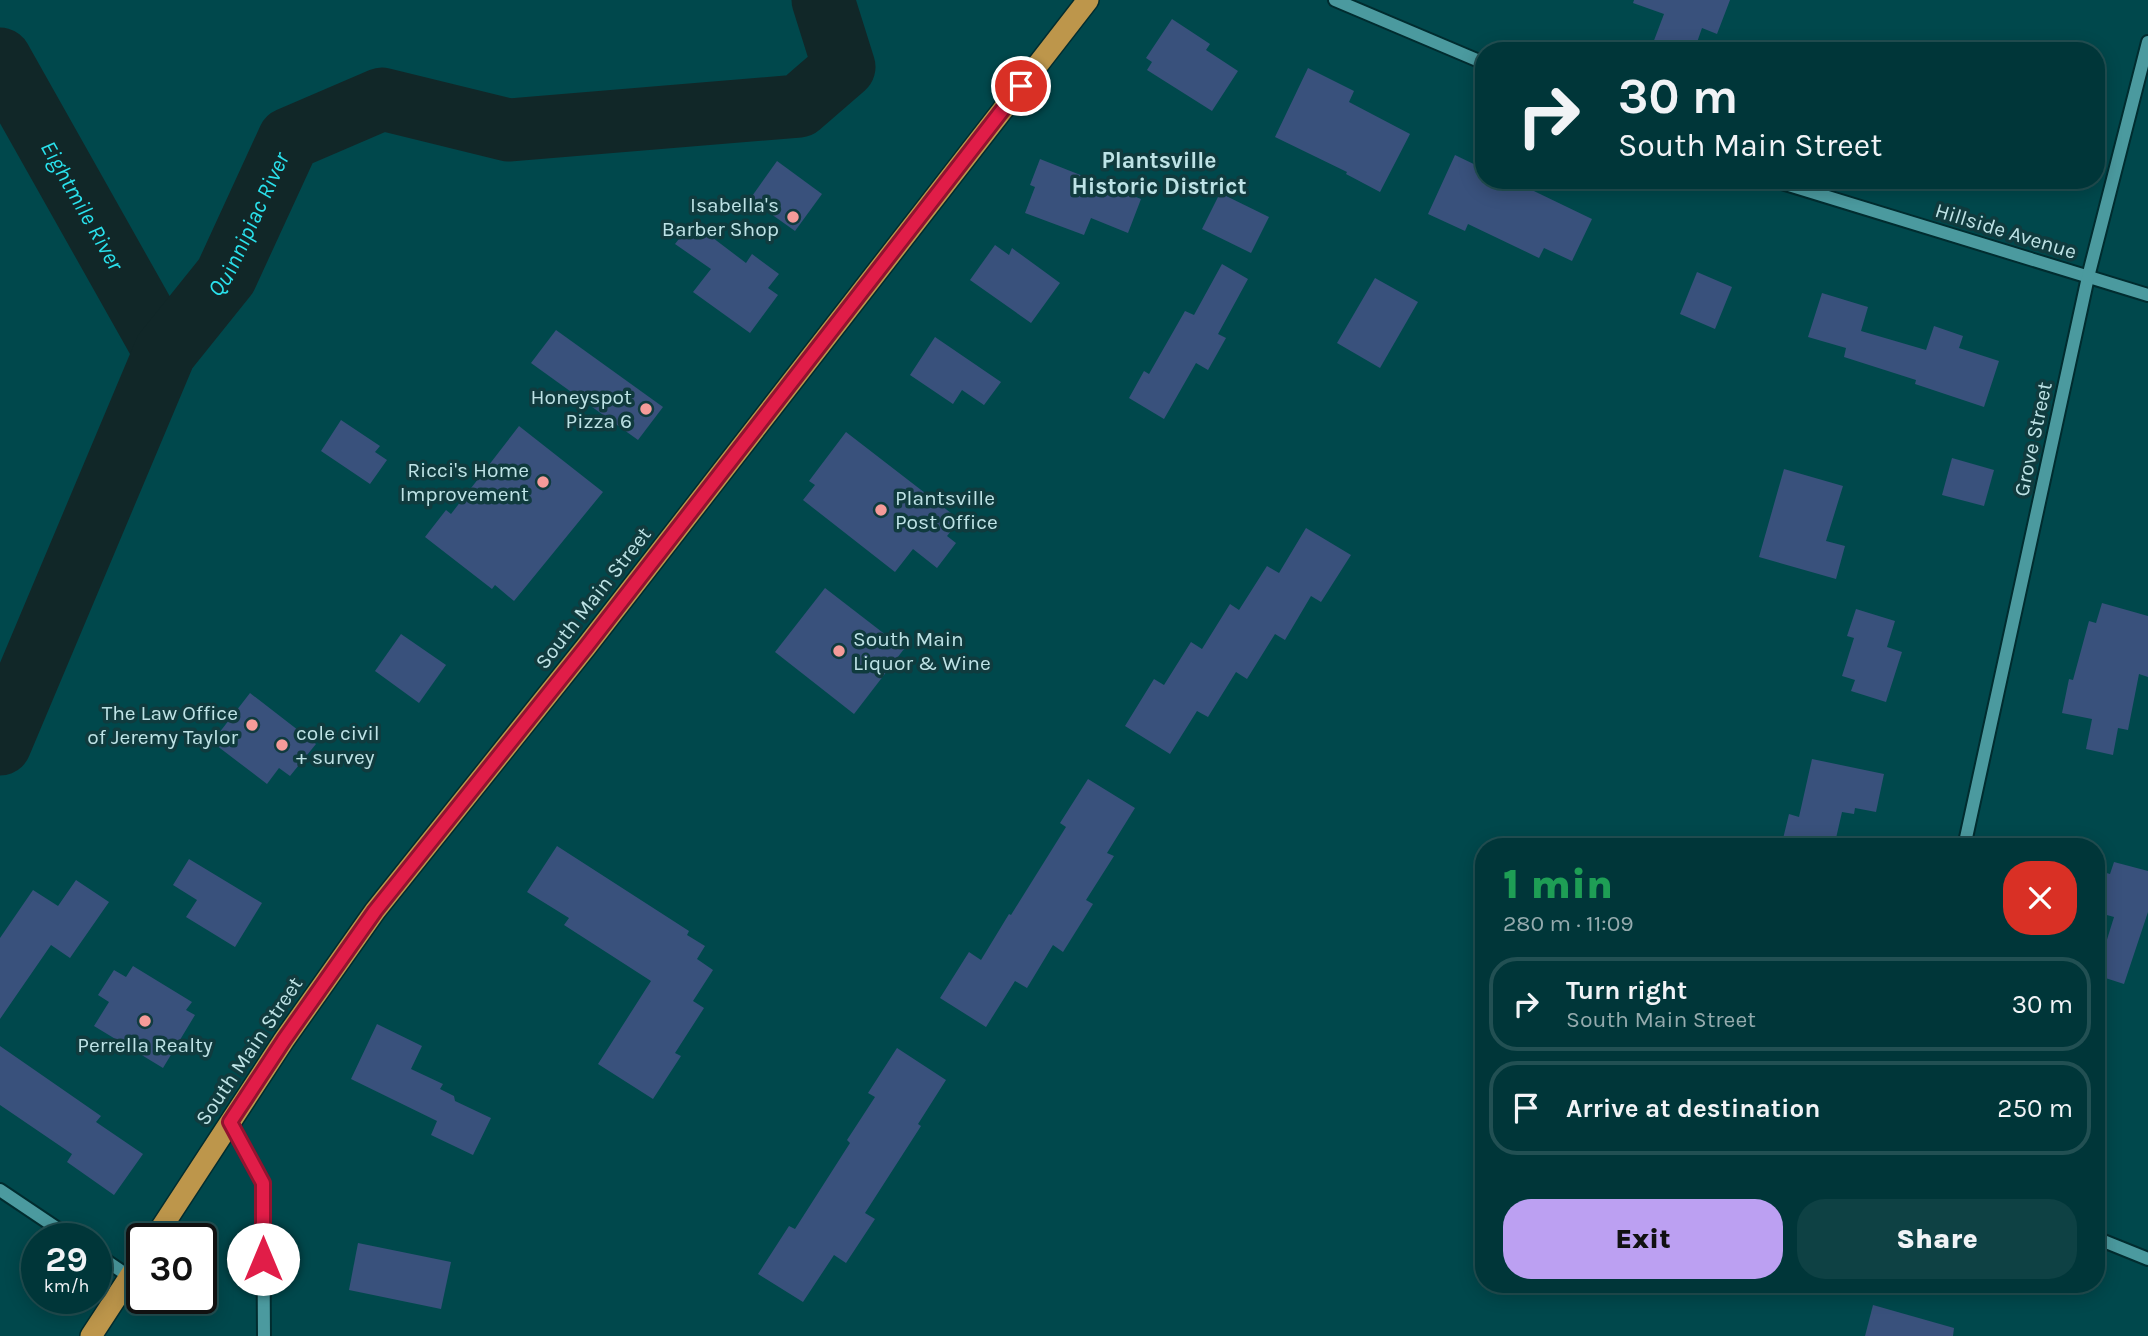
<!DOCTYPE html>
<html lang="en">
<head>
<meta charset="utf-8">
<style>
  :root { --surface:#003639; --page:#0e4144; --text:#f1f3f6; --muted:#95abae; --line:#225053; --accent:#bca0f2 }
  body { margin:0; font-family:Karla,sans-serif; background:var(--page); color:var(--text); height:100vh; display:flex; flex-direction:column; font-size:26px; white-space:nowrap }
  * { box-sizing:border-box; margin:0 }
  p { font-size:23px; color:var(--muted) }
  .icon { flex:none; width:38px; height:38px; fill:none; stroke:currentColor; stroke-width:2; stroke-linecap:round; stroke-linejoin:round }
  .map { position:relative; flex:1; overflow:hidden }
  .panel { position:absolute; left:1475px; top:838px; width:630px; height:455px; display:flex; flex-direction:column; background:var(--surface); border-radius:28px; box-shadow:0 4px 18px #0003,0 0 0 2px var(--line) }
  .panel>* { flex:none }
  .hud { position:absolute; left:1475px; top:42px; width:630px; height:147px; border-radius:28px; box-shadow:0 4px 18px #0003,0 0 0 2px var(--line); background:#003639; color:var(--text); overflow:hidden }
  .speed { position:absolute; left:21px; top:1223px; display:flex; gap:14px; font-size:35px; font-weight:700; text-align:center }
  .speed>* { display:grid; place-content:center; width:91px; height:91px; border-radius:50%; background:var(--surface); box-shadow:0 4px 18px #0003,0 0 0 2px var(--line); line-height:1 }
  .speed small { font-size:18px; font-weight:400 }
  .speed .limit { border:4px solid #111; border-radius:10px; background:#fff; color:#111 }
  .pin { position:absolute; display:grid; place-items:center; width:60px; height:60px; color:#fff; margin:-30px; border:4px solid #fff; border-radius:50%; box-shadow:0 2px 7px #0007 }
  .me { position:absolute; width:77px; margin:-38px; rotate:0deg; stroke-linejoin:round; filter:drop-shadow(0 0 5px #0008) }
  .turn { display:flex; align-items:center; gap:24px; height:147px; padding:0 28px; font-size:32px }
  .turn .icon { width:91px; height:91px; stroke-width:2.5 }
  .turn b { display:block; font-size:49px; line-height:60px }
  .round { display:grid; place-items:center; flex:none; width:74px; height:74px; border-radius:28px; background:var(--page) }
  .summary { display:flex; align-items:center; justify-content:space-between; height:119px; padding:0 28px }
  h1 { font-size:42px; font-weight:800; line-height:52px; color:#1e9e55 }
  .primary-button { display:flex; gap:14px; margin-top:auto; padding:14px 28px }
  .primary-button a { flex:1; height:80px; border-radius:28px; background:var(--accent); color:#111; font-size:28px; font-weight:800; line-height:80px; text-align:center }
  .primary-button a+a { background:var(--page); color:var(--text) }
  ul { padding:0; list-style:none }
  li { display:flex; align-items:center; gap:21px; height:94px; margin:0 14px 10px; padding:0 14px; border:4px solid var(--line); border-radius:28px }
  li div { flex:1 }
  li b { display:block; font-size:26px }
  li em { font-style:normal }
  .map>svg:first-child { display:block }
</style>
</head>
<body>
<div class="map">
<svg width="2148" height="1336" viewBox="0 0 2148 1336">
  <rect width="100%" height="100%" fill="#00484c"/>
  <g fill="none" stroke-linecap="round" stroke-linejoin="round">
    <!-- river -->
    <g stroke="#112728" stroke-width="63">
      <path id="s1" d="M0,59L165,352"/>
      <path id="s2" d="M0,744L165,352L226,276L289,139L382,99L508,130L799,106L844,67L823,0"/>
    </g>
  </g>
  <!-- building -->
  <g fill="#39517c">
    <polygon points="1634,0 1730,0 1717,34 1702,28 1694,51 1650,51 1664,14 1633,3"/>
    <polygon points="1172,19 1210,44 1206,50 1238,71 1212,111 1147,70 1152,62 1146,58"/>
    <polygon points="1308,68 1354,91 1349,102 1410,134 1380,192 1346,174 1347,172 1275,137"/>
    <polygon points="1455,155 1484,169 1484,180 1511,180 1592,219 1572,261 1544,248 1539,258 1468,224 1465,231 1428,214"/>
    <polygon points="1040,159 1141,199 1128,233 1091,218 1084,235 1025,213 1035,187 1030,185"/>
    <polygon points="777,161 822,194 795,231 750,199"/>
    <polygon points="1220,193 1269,217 1251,253 1202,229"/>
    <polygon points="692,222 746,263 752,254 779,274 768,288 778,295 750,333 693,292 711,269 675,244"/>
    <polygon points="995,245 1009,255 1012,248 1060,283 1031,323 970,280"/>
    <polygon points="1222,264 1248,279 1218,334 1226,338 1208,370 1196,363 1164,419 1129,398 1144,371 1149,374 1185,311 1194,315"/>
    <polygon points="1697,272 1732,287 1715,329 1680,314"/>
    <polygon points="1375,278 1418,302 1380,368 1337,343"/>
    <polygon points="1822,293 1868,307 1861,331 1926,350 1934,326 1963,336 1959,348 1999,361 1984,407 1915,384 1916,380 1844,357 1846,348 1808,337"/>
    <polygon points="556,330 663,407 638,440 531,363"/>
    <polygon points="935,337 1001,382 984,405 962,390 953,404 910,375"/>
    <polygon points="341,420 380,446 375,452 387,460 370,484 321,451"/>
    <polygon points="519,426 603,492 514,601 495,585 492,589 425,537 446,510 451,514"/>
    <polygon points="846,432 960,520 947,536 956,543 937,568 913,549 895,572 803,500 815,485 809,481"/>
    <polygon points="1952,458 1994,470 1984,506 1942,495"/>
    <polygon points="1784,469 1843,486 1826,541 1845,546 1836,579 1759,557"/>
    <polygon points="1306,528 1351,555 1321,602 1311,596 1285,640 1275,634 1247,679 1236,672 1208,717 1197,711 1170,754 1125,726 1154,679 1164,685 1191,642 1202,649 1230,604 1239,610 1267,566 1279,573"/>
    <polygon points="825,588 904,649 854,714 775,652"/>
    <polygon points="2102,603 2148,616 2148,677 2139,674 2128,730 2118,728 2113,755 2086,749 2092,719 2062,713 2069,679 2073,680 2089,621 2096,623"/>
    <polygon points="1856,609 1895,621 1887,647 1902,652 1886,702 1851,691 1855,680 1842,676 1854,638 1847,636"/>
    <polygon points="401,634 446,665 419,703 375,671"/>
    <polygon points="250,693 316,744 290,776 279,768 267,784 212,742"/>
    <polygon points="1812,759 1884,774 1876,812 1855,808 1854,814 1842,812 1834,847 1781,847 1789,814 1799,817"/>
    <polygon points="1088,779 1135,808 1107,853 1114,856 1086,900 1093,904 1063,952 1053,945 1027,988 1015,981 986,1027 940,998 969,952 981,960 1009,914 1011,915 1066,827 1060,823"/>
    <polygon points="557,846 689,931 687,935 705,946 697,959 713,970 693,1001 704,1008 675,1053 681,1056 653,1099 598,1064 651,981 564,925 569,918 527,892"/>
    <polygon points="189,859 262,903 235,947 186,917 197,900 173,885"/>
    <polygon points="2114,862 2148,871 2148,912 2124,984 2096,975 2114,917 2096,912 2096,870 2110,874"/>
    <polygon points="76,880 109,902 70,958 51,945 0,1019 0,938 33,890 58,906"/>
    <polygon points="133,966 192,1002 186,1010 195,1015 163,1068 94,1026 109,1002 98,995 114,970 126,977"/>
    <polygon points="377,1024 422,1046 411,1069 443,1084 440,1089 454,1096 455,1101 491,1118 473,1155 431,1135 437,1121 351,1079"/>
    <polygon points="0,1046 101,1116 96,1122 143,1154 114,1195 67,1162 72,1154 0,1105"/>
    <polygon points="897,1048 946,1080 918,1124 921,1126 865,1213 875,1219 846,1263 834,1255 803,1302 758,1274 789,1226 795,1229 850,1143 847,1140 875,1097 868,1093"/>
    <polygon points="358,1243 451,1262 441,1309 349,1290"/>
    <polygon points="1873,1305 1954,1328 1953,1336 1865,1336"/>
  </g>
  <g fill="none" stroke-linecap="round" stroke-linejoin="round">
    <!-- minor casing -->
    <g stroke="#002c2f" stroke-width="16">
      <g id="minor">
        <polyline points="1335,0 1484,63"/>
        <polyline points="1772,180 2148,295"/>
        <polyline points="1964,847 2088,277 2148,42"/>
        <polyline points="231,1122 263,1183 264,1336"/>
        <polyline points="0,1190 73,1239"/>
        <polyline points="2096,1238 2148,1259"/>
        <polyline points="96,1254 130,1277"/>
      </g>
    </g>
    <!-- highway casing -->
    <g stroke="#002c2f" stroke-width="24">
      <g id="highway">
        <polyline points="154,1239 284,1040 375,911 586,647 1088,0"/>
        <polyline points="91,1336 142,1258"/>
      </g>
    </g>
    <!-- minor -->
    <use href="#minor" stroke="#4b9a9f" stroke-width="12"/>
    <!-- highway -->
    <use href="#highway" stroke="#bd964b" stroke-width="21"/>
  </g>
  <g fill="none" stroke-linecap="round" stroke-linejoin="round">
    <!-- route casing -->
    <g stroke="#92132f" stroke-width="18">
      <polyline id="route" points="263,1259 263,1183 230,1122 284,1040 375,911 586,647 1021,86"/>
    </g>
    <!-- route -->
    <use href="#route" stroke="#e11d48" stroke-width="12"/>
  </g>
  <!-- markers -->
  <g fill="#f59b99" stroke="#103b3e" stroke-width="2.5">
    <circle cx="793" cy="217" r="7"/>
    <circle cx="646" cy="409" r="7"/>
    <circle cx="543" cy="482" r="7"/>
    <circle cx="881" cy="510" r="7"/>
    <circle cx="839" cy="651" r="7"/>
    <circle cx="252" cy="725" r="7"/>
    <circle cx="282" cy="745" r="7"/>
    <circle cx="145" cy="1021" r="7"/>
  </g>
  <g text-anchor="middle" stroke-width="7" stroke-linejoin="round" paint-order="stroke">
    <!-- poi labels -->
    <g font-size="21" fill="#bee3e6" stroke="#103b3e" text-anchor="end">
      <text x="779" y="212">Isabella's<tspan x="779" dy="24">Barber Shop</tspan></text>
      <text x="632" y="404">Honeyspot<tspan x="632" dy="24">Pizza 6</tspan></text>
      <text x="529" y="477">Ricci's Home<tspan x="529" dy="24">Improvement</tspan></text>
      <text x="895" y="505" text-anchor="start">Plantsville<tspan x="895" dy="24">Post Office</tspan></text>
      <text x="853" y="646" text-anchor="start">South Main<tspan x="853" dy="24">Liquor &amp; Wine</tspan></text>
      <text x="238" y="720">The Law Office<tspan x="238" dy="24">of Jeremy Taylor</tspan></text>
      <text x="296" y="740" text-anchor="start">cole civil<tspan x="296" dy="24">+ survey</tspan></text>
      <text x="145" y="1052" text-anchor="middle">Perrella Realty</text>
    </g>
    <!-- street labels -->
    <g font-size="21" fill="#bee3e6" stroke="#103b3e">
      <text transform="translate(2006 231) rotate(17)" y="7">Hillside Avenue</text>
      <text transform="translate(2033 439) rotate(-78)" y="7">Grove Street</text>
      <text transform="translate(593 598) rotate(-52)" y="7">South Main Street</text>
      <text transform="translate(249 1051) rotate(-56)" y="7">South Main Street</text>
    </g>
    <!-- neighbourhood labels -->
    <g font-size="23" font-weight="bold" fill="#bee3e6" stroke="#103b3e">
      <text x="1159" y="168">Plantsville<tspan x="1159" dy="26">Historic District</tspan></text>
    </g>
    <!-- water labels -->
    <g font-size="23" font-style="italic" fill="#2ae1ec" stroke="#103b3e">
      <text dy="8" stroke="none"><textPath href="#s1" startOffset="168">Eightmile River</textPath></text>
      <text dy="8" stroke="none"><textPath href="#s2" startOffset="579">Quinnipiac River</textPath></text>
    </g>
  </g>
</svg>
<div class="speed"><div>29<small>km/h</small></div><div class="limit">30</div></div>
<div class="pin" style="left:1021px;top:86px;background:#d93025"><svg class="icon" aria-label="arrive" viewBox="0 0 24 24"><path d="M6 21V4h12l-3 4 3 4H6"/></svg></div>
<svg class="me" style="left:263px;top:1259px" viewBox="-20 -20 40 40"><circle r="19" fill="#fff"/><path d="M0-13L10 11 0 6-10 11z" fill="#e11d48"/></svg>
<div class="hud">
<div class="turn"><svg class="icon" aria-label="right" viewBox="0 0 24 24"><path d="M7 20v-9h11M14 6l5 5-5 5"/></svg><div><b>30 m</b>South Main Street</div></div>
</div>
<section class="panel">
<div class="summary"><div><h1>1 min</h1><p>280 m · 11:09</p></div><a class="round" style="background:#d93025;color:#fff"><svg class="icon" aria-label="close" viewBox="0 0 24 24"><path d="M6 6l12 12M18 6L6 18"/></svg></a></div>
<ul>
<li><svg class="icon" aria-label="right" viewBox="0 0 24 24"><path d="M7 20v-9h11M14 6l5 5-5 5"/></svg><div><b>Turn right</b><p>South Main Street</p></div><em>30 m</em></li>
<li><svg class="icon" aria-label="arrive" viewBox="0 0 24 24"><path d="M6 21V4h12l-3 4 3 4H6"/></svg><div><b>Arrive at destination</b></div><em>250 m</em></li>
</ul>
<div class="primary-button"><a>Exit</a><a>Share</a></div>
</section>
</div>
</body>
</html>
